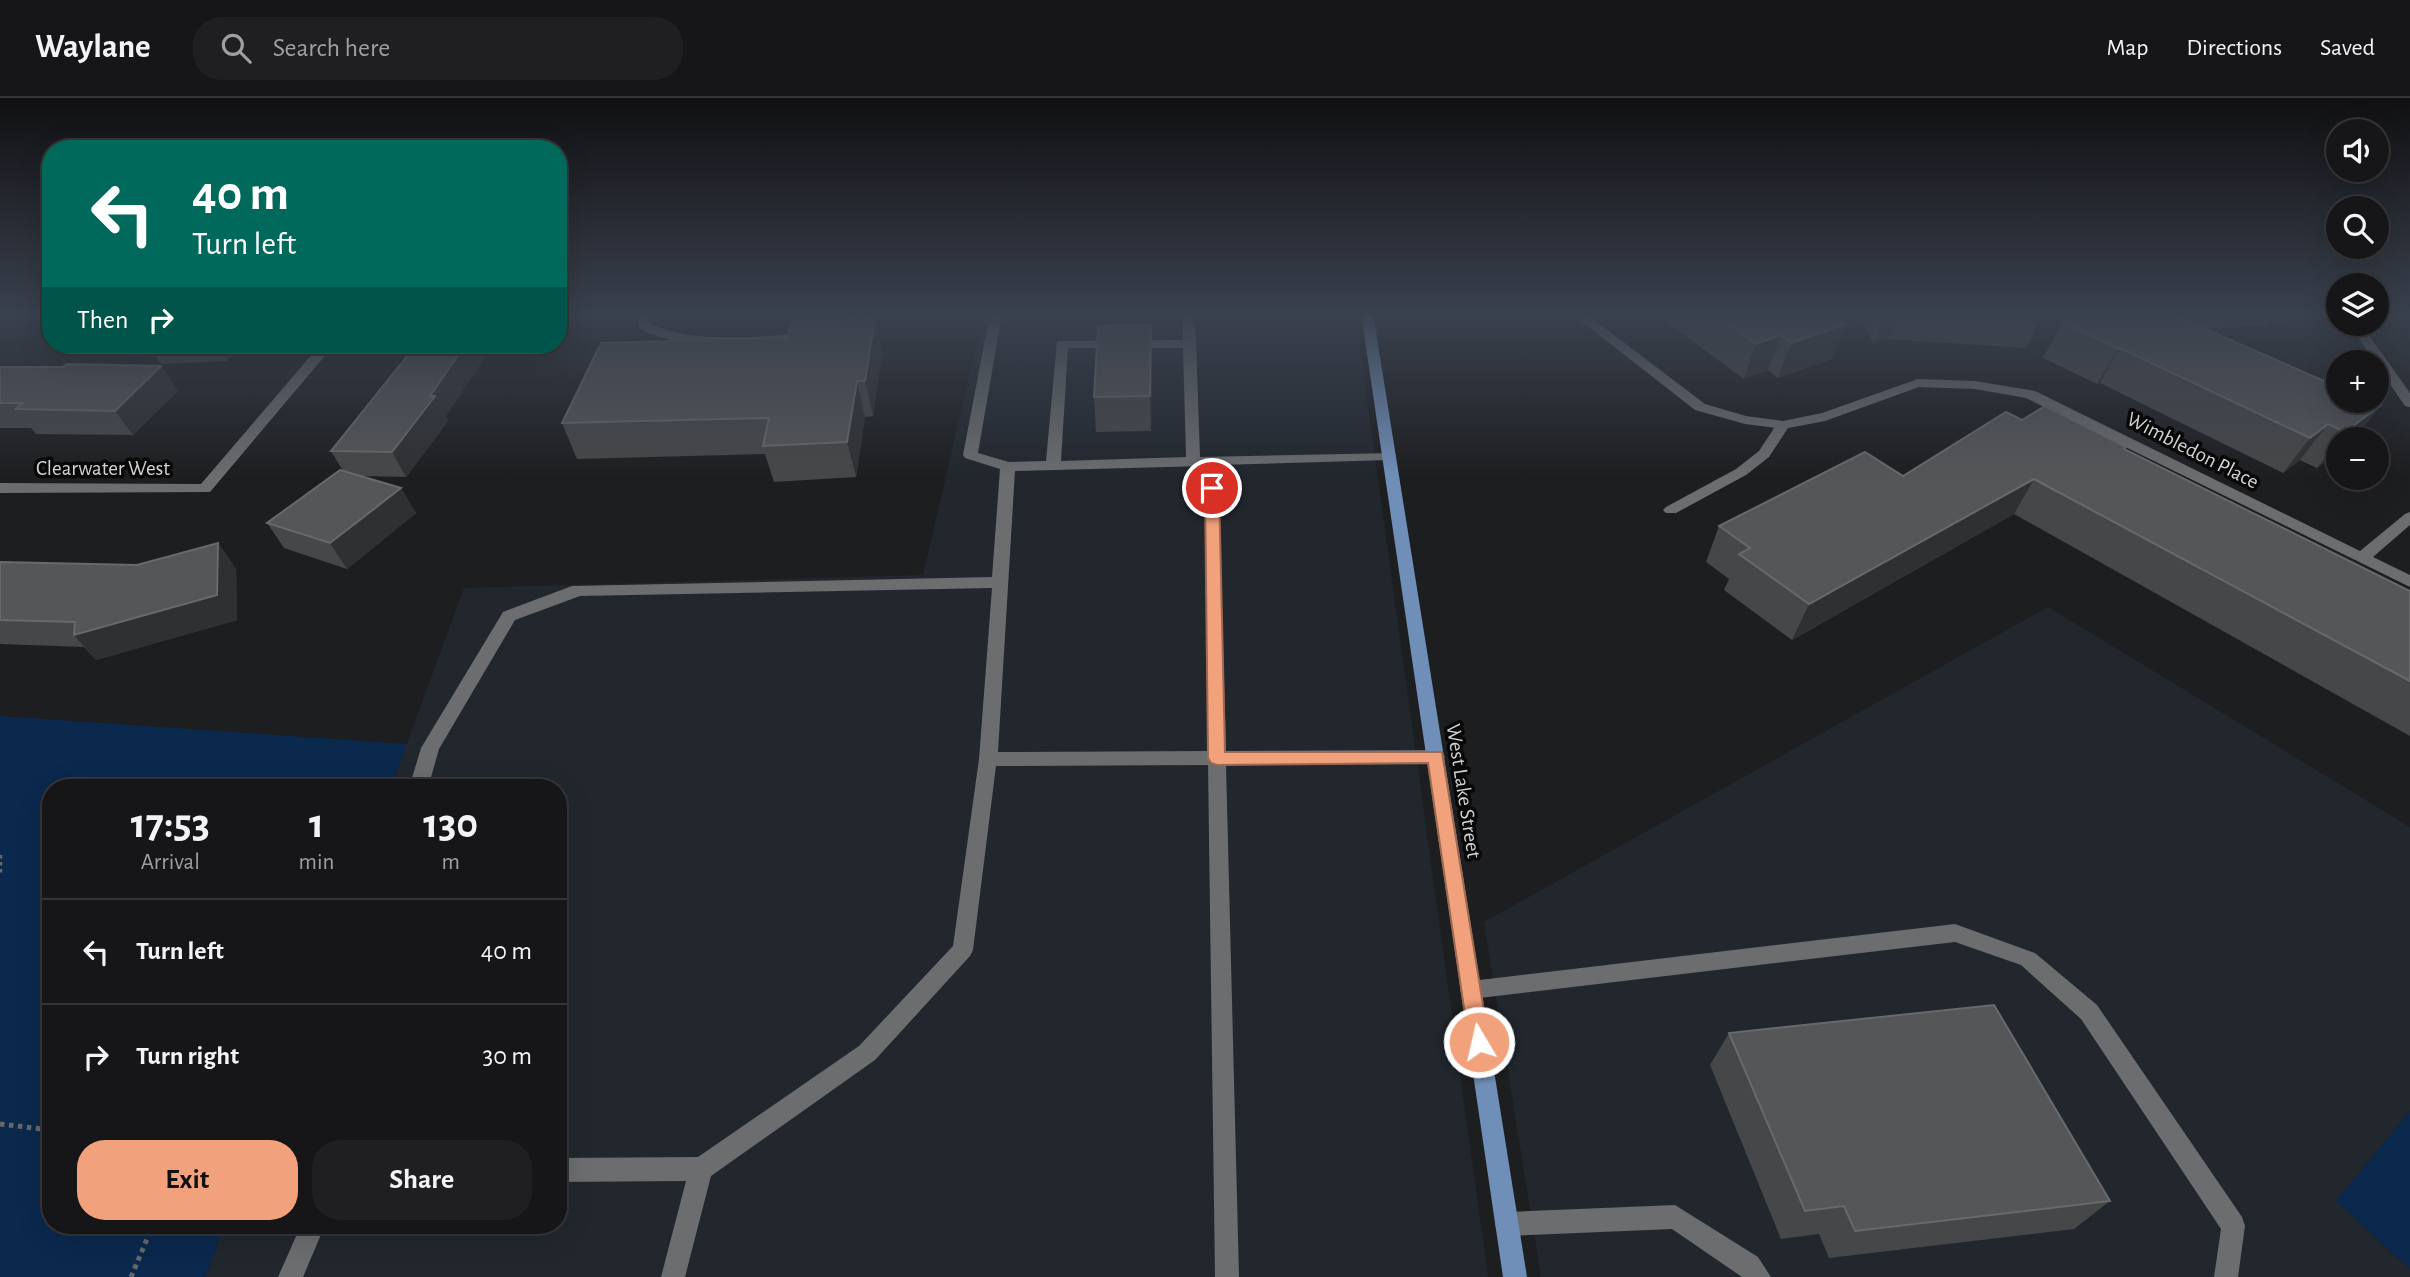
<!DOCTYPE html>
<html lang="en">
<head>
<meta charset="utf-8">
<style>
  :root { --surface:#161618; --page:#1f1f21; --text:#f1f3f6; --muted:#9e9fa2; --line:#353537; --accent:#f1a17b }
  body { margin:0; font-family:"Alegreya Sans",sans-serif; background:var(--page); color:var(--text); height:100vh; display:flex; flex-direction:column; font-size:26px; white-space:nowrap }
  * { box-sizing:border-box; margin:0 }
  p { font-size:23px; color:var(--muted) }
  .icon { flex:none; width:38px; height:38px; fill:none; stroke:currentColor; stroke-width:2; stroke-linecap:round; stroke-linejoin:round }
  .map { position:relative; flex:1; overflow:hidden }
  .drawer { position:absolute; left:42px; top:681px; width:525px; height:455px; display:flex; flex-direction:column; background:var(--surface); border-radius:28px; box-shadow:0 7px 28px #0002,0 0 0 2px var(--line) }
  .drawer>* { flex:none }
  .guide { position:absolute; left:42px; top:42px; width:525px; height:214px; border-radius:28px; box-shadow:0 7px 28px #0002,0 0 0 2px var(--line); background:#00695c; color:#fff; overflow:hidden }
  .controls { position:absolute; left:2326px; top:21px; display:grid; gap:14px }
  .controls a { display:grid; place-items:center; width:63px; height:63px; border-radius:50%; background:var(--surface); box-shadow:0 7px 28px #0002,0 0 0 2px var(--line); font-size:35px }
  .pin { position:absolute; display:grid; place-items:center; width:60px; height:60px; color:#fff; margin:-30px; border:4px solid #fff; border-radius:50%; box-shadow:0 2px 7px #0007 }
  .me { position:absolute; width:77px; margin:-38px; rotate:351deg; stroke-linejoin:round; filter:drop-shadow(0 0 5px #0008) }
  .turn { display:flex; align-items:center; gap:24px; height:147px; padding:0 35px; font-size:32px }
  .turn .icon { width:91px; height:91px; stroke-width:2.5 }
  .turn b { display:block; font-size:49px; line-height:60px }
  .then { display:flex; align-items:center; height:66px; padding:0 35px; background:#0003; gap:14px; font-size:26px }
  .eta { display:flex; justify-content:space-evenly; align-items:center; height:119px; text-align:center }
  .eta b { font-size:42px; font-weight:700; line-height:49px }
  .action { display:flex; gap:14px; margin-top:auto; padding:14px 35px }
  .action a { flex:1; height:80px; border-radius:28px; background:var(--accent); color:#111; font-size:28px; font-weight:700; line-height:80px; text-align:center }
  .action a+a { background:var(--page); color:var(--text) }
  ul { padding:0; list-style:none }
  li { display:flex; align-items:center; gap:21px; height:105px; padding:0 35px; border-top:2px solid var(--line) }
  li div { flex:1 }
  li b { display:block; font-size:26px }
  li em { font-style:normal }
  header { display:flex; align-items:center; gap:42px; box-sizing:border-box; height:98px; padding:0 35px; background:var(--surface); border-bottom:2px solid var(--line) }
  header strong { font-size:33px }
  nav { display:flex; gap:38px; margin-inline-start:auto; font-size:24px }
  .search { width:490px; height:63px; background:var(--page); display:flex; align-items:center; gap:18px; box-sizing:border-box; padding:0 24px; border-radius:28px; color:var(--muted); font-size:26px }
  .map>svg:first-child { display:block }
</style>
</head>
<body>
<header>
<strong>Waylane</strong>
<div class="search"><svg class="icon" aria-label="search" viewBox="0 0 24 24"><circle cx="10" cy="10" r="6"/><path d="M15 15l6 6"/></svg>Search here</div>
<nav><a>Map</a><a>Directions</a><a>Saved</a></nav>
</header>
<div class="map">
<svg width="2410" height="1179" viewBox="0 0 2410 1179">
  <rect width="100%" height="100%" fill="#1d1e20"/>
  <!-- built -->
  <g fill="#22272e">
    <polygon points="984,215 1355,215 1488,1179 205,1179 225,1127 558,1127 558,690 391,689 464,490 923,477"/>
    <polygon points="2048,509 2410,729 2410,1013 2336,1103 2410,1171 2410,1179 1541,1179 1484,824"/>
  </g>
  <!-- green -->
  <g fill="#0b284d">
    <polygon points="0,618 407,646 391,689 51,690 51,1127 225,1127 205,1179 0,1179"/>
    <polygon points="2410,1013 2410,1171 2336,1103"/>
  </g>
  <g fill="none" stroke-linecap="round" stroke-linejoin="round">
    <!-- path-far1 -->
    <polyline stroke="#666769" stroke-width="4.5" stroke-dasharray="3.5 3.5" stroke-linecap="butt" points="0,757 0,776"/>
    <!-- path -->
    <g stroke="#666769" stroke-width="5" stroke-dasharray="4.5 4.5" stroke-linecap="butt">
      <polyline points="0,1026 51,1032"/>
      <polyline points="131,1179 153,1127"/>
    </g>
    <!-- service -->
    <g fill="#6b6d6f" fill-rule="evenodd">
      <path d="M640,215H652L651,226C694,247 762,237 809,236L816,240L809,244C755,245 690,256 640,231L638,221Z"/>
      <path d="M990,215H1002L978,355L1009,364L1046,363L1057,243L1183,242V215H1195L1200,359L1394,355L1396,358L1389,362L1218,367L1226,653L1436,652L1442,654L1445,659L1442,664L1436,666L1226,667L1239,1179H1215L1208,667L996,668L973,852L970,858L875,962L711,1078L685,1179H661L686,1083L558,1084V1060L698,1059L859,948L953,848L979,661L992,490L580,498L515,522L439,651L428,690H409L421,650L503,514L572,488L992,479L1000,371L965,360L963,357ZM1068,250H1183L1186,359L1061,363ZM1204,368L1208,653L998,654L1015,373Z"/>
      <polygon points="1783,323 1790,327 1769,359 1746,377 1676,415 1666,415 1663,412 1666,409 1736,371 1759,353 1778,324"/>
      <polygon points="1955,826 2035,855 2097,907 2242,1119 2245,1128 2238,1179 2214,1179 2221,1131 2081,921 2021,867 1955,844 1471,901 1463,899 1460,892 1463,885 1471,883"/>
      <polygon points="1675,1107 1758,1159 1771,1179 1742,1179 1672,1131 1507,1138 1498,1135 1495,1126 1498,1117 1507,1114"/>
      <polygon points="301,1127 325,1127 303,1179 278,1179"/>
    </g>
    <!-- minor -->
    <g fill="#6b6d6f" fill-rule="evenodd">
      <polygon points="1571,215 1585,215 1705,306 1746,318 1783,323 1822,315 1918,281 1975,283 2035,293 2360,453 2405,416 2410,414 2410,427 2373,459 2410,477 2410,489 2026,300 1975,291 1919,289 1825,323 1783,331 1745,326 1695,312"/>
      <polygon points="2349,226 2361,226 2410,295 2410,309 2405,308"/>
      <polygon points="320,247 334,247 210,394 0,395 0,385 201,386"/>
    </g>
    <!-- primary -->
    <polygon fill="#708fb8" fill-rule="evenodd" points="1361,215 1373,215 1527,1179 1503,1179"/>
  </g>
  <!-- wall -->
  <g fill="#464748">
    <polygon points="1654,215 1828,215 1832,261 1778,280 1768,272 1744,281"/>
    <polygon points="1860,215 2044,215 2044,216 2026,250 1888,241 1873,246"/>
    <polygon points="2181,215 2293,215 2288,222 2270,223 2267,228 2205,230 2381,307 2354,341 2338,341 2338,354 2317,370 2300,362 2283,375 2100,285 2097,286 2043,260 2062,225 2191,224"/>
    <polygon points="1151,227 1152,262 1151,333 1096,334 1094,299"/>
    <polygon points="148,247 238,247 227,263 161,266"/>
    <polygon points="399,247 493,247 446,318 448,323 406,379 360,378 401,390 416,415 347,471 284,450 267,425 343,373 331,353 406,260"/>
    <polygon points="882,254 873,318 865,319 856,379 774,384 765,356 577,361 562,325"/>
    <polygon points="0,269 178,292 133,337 36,336 31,330 0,330"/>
    <polygon points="2022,322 2126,349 2125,351 2410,493 2410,638 2014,416 1792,542 1724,492 1729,481 1706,464 1719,428 1903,378"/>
    <polygon points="218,445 236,471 237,522 96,562 84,549 0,546 0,464 137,467"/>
    <polygon points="1729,935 2110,1103 2074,1131 1829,1160 1819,1136 1781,1141 1710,967"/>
  </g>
  <!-- shaded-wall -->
  <g fill="#2f3032">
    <polygon points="1887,215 1900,215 1888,241 1873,246"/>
    <polygon points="875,220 882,254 873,318 865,283"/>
    <polygon points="1846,226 1832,261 1778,280 1791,245"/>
    <polygon points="1151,227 1152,262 1151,333 1150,298"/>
    <polygon points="1781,237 1768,272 1744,281 1756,246"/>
    <polygon points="217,247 238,247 227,263"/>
    <polygon points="465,247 493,247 446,318 448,323 406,379 392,354"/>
    <polygon points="2120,250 2100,285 2097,286 2118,251"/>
    <polygon points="161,268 178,292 133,337 115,313"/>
    <polygon points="857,283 865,319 856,379 847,344"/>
    <polygon points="2381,307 2354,341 2339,341 2345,334"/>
    <polygon points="2328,326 2300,362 2283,375 2310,340"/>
    <polygon points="2338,343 2338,354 2317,370"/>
    <polygon points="2034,381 2014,416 1792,542 1809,506"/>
    <polygon points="401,390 416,415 347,471 330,445"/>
    <polygon points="218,445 236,471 237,522 96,562 74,537"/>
  </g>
  <!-- building -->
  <g fill="#555658" stroke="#68696b" stroke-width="2">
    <polygon points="1712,215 1828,215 1846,226 1791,245 1781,237 1756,246"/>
    <polygon points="2081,215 2169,215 2338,289 2338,303 2371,303 2381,307 2345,334 2328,326 2310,340 2120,250 2118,251 2062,225"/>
    <polygon points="875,220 865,283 857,283 847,344 763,348 769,320 562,325 601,245 787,240 791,223"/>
    <polygon points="1151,227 1150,298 1094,299 1098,228"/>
    <polygon points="416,247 465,247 430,298 435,298 392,354 331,353"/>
    <polygon points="66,266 161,268 115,313 16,311 22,305 0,305 0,269 63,269"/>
    <polygon points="2045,308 2126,349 2124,351 2410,493 2410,583 2034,381 1809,506 1739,456 1750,450 1719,428 1865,354 1903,378 2006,314 2022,322"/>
    <polygon points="340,372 401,390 330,445 267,425"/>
    <polygon points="218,445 217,497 74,537 75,524 0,522 0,464 137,467"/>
    <polygon points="1994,907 2110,1103 1855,1133 1844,1108 1805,1113 1729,935"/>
  </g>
  <!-- sky -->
  <linearGradient id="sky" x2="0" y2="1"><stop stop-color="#101012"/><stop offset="0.57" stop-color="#3a414e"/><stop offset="1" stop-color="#3a414e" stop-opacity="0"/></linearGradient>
  <rect width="2410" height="380" fill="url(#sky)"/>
  <!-- route -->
  <polygon fill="#f1a17b" stroke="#9d6950" stroke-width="2" points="1212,385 1219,390 1225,654 1442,654 1489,944 1486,950 1479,953 1472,950 1469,944 1428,665 1217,667 1211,665 1208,660 1205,390"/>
  <g text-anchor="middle" stroke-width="7" stroke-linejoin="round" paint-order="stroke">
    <!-- street labels -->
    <g font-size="21" fill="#d2d3d4" stroke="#080809">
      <text transform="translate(2193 352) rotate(27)" y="7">Wimbledon Place</text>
      <text x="103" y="377">Clearwater West</text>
      <text transform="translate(1464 693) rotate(81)" y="7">West Lake Street</text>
    </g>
  </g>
</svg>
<div class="controls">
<a><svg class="icon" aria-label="sound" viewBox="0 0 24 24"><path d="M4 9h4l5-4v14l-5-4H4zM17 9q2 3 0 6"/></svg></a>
<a><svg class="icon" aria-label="search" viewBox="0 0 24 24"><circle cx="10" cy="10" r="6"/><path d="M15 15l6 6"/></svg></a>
<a><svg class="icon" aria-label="layers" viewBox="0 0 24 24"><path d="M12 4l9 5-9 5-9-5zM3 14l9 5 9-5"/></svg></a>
<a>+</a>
<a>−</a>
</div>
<div class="pin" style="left:1212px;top:390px;background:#d93025"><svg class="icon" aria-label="arrive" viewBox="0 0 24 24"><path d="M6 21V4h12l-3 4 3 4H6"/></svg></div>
<svg class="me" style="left:1479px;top:944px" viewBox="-20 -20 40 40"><circle r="17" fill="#f1a17b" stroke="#fff" stroke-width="3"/><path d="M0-11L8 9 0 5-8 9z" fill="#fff"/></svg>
<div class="guide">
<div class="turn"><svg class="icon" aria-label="left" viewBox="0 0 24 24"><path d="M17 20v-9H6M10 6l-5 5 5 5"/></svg><div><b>40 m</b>Turn left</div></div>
<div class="then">Then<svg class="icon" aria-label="right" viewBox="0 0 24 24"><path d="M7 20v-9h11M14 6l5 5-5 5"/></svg></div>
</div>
<section class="drawer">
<div class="eta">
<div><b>17:53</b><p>Arrival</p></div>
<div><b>1</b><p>min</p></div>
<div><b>130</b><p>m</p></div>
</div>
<ul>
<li><svg class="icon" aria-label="left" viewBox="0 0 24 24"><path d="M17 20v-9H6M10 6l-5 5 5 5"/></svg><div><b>Turn left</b></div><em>40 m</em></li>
<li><svg class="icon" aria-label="right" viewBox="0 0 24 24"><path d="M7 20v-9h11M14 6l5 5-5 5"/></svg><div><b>Turn right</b></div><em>30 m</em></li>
</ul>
<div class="action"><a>Exit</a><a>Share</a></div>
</section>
</div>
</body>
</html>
